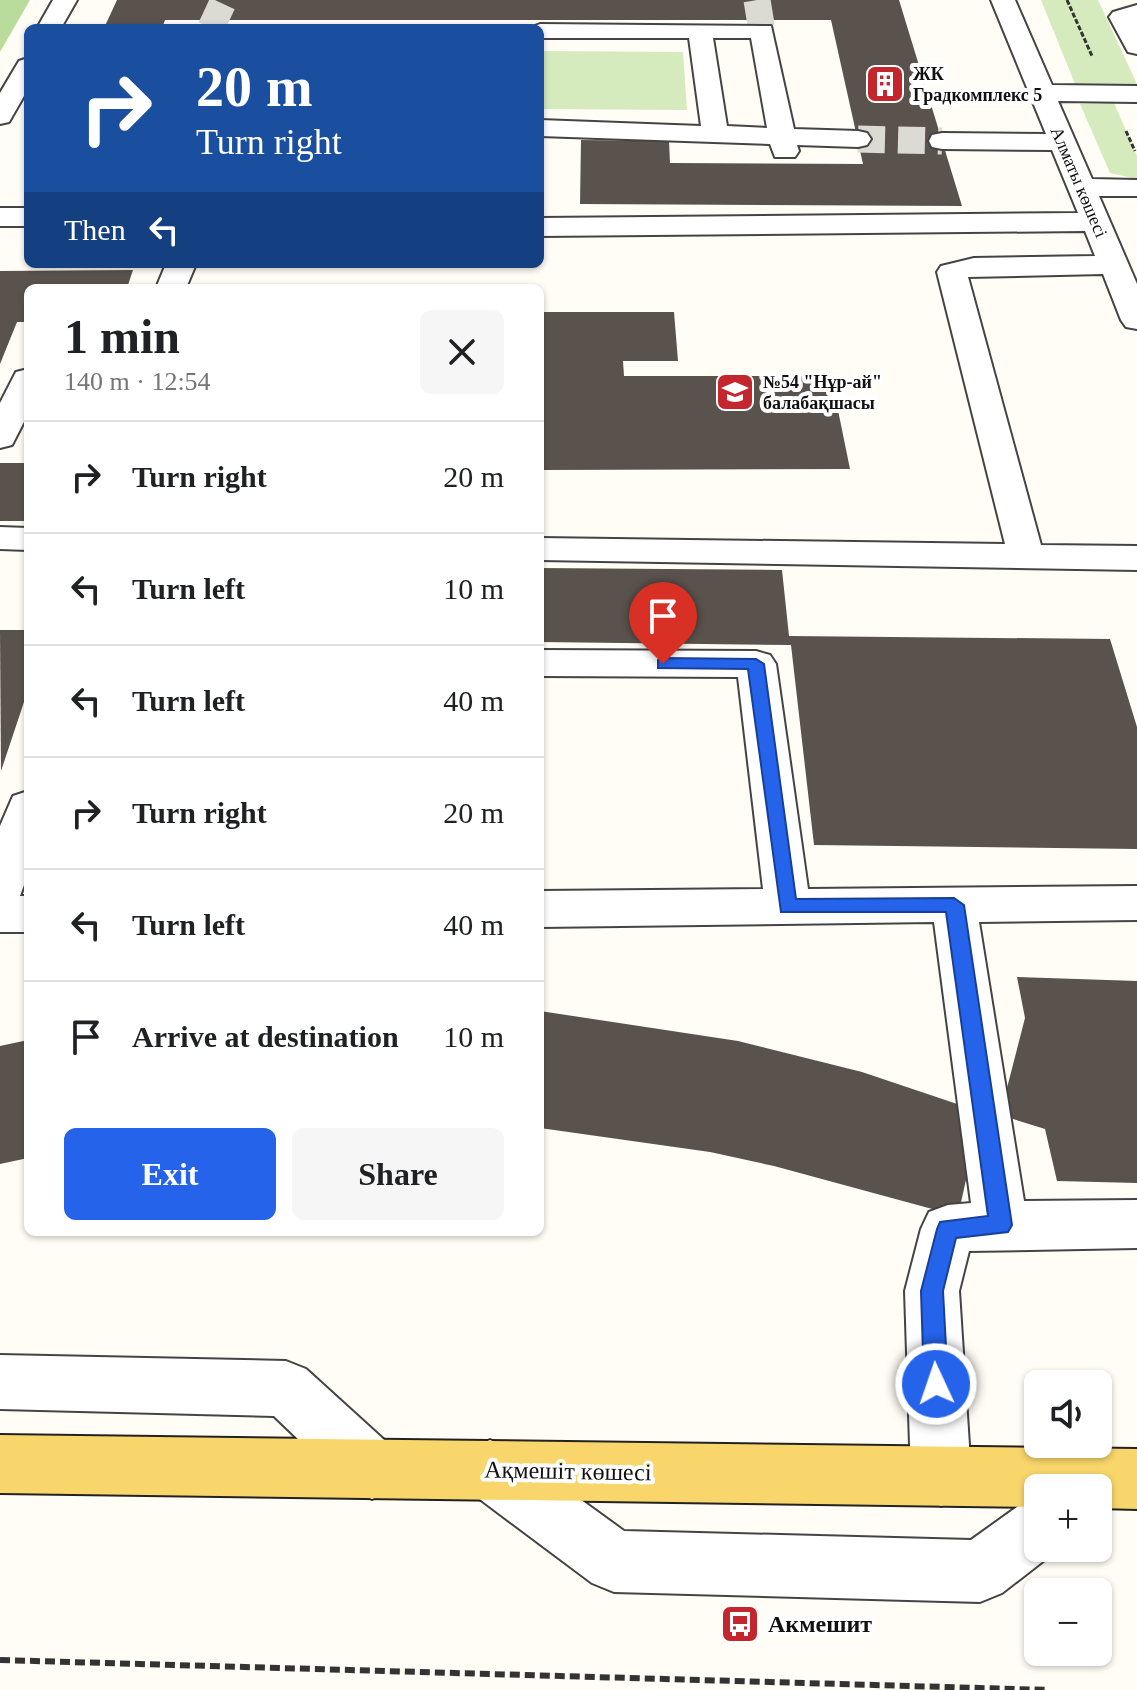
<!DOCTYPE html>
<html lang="en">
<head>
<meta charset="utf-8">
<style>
  :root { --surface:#fff; --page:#f6f6f6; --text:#202124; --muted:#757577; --line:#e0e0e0; --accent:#2563eb }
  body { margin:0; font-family:"Times New Roman",serif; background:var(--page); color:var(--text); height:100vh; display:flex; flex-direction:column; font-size:30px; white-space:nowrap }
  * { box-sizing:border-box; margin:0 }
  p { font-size:26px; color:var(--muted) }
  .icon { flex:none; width:44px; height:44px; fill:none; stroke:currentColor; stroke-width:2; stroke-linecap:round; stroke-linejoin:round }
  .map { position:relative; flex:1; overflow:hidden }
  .side { position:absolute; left:24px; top:284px; width:520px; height:952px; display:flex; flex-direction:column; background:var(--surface); border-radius:12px; box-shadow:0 2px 6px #0004 }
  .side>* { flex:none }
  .top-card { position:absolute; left:24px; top:24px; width:520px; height:244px; border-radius:12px; box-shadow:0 2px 6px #0004; background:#1a4fa0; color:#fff; overflow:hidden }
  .fabs { position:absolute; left:1024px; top:1370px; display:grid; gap:16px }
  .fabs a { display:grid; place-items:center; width:88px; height:88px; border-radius:12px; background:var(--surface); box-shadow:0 2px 6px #0004; font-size:40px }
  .pin { position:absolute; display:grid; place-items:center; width:68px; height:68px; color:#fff; margin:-82px -34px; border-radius:50% 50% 50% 0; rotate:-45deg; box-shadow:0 0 8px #0007 }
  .pin .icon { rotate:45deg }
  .me { position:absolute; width:88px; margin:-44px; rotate:357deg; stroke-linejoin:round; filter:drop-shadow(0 0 6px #0008) }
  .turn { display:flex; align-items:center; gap:28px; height:168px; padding:0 40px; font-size:36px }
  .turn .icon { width:104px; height:104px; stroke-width:2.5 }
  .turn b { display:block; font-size:56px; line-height:68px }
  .then { display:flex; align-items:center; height:76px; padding:0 40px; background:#0003; gap:16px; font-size:30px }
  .round { display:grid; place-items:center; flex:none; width:84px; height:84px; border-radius:12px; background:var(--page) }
  .overview { display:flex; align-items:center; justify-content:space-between; height:136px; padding:0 40px }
  h1 { font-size:48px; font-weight:700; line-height:60px }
  .action { display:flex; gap:16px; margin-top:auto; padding:16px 40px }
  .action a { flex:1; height:92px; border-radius:12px; background:var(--accent); color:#fff; font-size:32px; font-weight:700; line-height:92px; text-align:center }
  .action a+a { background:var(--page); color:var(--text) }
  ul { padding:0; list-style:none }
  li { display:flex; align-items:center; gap:24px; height:112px; padding:0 40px; border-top:2px solid var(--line) }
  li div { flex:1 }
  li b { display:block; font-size:30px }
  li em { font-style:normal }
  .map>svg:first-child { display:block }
</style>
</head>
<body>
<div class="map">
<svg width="1137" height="1690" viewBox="0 0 1137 1690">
  <rect width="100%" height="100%" fill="#fffdf5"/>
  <!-- green -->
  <g fill="#d5ebbd">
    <polygon points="1041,0 1098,0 1137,84 1075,84"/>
    <polygon points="540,51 683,52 687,110 540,109"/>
    <polygon points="1114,103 1137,156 1137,179 1110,173 1080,104"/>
  </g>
  <!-- forest -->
  <polygon fill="#b9dc9c" points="0,0 30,0 0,52"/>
  <!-- building -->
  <g fill="#5a524d">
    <polygon points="117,0 899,0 962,206 580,204 581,140 669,141 670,163 863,164 831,20 165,20 162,28 104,28"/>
    <polygon points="133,270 127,288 28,288 28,322 17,322 0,364 0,271"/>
    <polygon points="540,312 674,312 678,361 623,361 624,376 831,376 850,469 540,470"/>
    <rect x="0" y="463" width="28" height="58"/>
    <polygon points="540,568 782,570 789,636 1110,639 1137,727 1137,849 814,845 791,645 540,642"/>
    <polygon points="0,630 28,630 28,690 1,771"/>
    <polygon points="1017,977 1137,981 1137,1183 1057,1181 1045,1129 1000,1115 1025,1018"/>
    <polygon points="540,1011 738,1041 862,1072 981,1112 958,1216 774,1166 710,1152 540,1128"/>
    <polygon points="28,1040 28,1158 0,1164 0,1046"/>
  </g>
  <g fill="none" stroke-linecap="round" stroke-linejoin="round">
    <!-- minor-tunnel -->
    <g stroke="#dbdad3" stroke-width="27" stroke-dasharray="27 13" stroke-linecap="butt">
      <polyline points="757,0 762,31"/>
      <polyline points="211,28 224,0"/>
      <polyline points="858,139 942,141"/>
    </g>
    <!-- minor casing -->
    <g stroke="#444" stroke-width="4">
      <g id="minor">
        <polygon points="53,0 77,0 61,28 37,28"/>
        <polygon points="991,0 1015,0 1052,85 1137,86 1137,102 1058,101 1092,179 1137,180 1137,196 1099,196 1137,284 1137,329 1126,327 1121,320 1103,274 968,277 1041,545 1137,546 1137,570 540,560 540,538 1005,544 937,272 941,266 974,258 1095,256 1085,231 540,236 540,218 1078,213 1052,150 942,149 932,147 929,141 932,135 942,133 1046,134"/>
        <polygon points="1137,5 1137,54 1128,52 1109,17 1113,12"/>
        <path d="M540,24L771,26L794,129L858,131L867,133L871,139L867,145L858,147L797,145L799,151L795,157H775L770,144L540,136V120L701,126L689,38H540V28H530ZM713,38H751L767,128L727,126Z"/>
        <polygon points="28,58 28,89 9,122 0,124 0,93 19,61"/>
        <rect x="0" y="208" width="28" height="18"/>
        <polygon points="166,264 196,264 186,288 156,288"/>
        <polygon points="28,369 28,414 12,445 0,448 0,403 16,372"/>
        <polygon points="0,527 28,528 28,550 0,549"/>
        <polygon points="540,650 756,651 770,655 776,664 808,889 1137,886 1137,920 979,922 1024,1201 1137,1200 1137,1248 969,1251 959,1291 971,1476 962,1497 941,1506 920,1497 911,1476 905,1291 921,1229 929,1212 948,1205 971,1203 934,922 540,927 540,891 763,889 738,677 540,676"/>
        <polygon points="28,791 28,874 20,896 28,896 28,932 0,932 0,826 13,796"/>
        <polygon points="0,1355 286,1361 306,1369 393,1448 402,1469 393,1490 372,1499 351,1490 274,1416 0,1409"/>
        <polygon points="490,1440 511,1449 624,1531 971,1540 1017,1507 1038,1498 1038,1548 1060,1548 1002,1593 980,1602 614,1592 592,1583 469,1491 460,1470 469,1449"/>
      </g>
    </g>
    <!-- major casing -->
    <g stroke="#222" stroke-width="4">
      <polygon id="major" points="0,1435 1137,1449 1137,1509 1098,1508 1098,1488 1038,1488 1038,1507 0,1493"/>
    </g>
    <!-- path-far1 -->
    <g stroke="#333" stroke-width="3" stroke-dasharray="5 2" stroke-linecap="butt">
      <polyline points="1067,0 1092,56"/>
      <polyline points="1126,131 1135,151"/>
    </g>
    <!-- path -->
    <polyline stroke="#333" stroke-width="6" stroke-dasharray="10 5" stroke-linecap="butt" points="0,1660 1049,1690"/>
    <!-- minor -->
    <use href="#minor" fill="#fff" fill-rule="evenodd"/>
    <!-- major -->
    <use href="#major" fill="#f9d66b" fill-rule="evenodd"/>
  </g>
  <!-- route -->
  <polygon fill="#2563eb" stroke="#184099" stroke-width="2" points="663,658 756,659 764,664 796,899 954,898 964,905 1012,1225 1008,1232 956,1238 943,1291 948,1384 945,1392 936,1395 928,1392 924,1384 921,1291 937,1229 940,1222 988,1216 946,912 781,912 748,669 658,668 658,660"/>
  <!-- icons -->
  <defs>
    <g id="building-square" transform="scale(2)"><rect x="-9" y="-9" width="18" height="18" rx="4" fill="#c4262e" stroke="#fff"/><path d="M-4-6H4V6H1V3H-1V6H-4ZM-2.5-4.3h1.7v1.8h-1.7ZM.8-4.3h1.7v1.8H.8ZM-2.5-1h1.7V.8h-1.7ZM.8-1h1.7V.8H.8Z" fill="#fff"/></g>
    <g id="school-square" transform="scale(2)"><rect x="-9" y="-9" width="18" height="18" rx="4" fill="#c4262e" stroke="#fff"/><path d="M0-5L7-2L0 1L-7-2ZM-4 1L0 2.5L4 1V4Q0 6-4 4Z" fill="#fff"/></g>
    <g id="bus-square" transform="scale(2)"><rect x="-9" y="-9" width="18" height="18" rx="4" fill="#c4262e" stroke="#fff"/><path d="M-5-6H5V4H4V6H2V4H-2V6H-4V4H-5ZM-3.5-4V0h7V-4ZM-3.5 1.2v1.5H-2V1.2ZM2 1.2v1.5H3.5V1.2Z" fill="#fff"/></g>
  </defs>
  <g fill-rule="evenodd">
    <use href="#building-square" x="885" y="84"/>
    <use href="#school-square" x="735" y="392"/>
    <use href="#bus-square" x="740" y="1624"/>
  </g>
  <g text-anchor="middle" stroke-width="8" stroke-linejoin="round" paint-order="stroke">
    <!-- far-poi labels -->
    <g font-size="18" font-weight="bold" fill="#111" stroke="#fff" text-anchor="start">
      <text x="913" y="80">ЖК<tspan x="913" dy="21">Градкомплекс 5</tspan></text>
      <text x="763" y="388">№54 "Нұр-ай"<tspan x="763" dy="21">балабақшасы</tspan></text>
    </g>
    <!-- far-street labels -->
    <g font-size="18" fill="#111" stroke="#fff">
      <text transform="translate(1079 182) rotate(67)" y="6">Алматы көшесі</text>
    </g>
    <!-- near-street labels -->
    <g font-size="24" fill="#111" stroke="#fff">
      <text transform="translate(568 1471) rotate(1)" y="8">Ақмешіт көшесі</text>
    </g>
    <!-- near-poi labels -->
    <g font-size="24" font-weight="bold" fill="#111" stroke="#fff" text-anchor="start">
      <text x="768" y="1632">Акмешит</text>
    </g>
  </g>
</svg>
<div class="fabs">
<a><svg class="icon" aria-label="sound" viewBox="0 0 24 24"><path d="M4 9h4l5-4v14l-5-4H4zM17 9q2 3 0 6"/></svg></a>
<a>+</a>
<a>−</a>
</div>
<div class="pin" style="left:663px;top:664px;background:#d93025"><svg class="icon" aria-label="arrive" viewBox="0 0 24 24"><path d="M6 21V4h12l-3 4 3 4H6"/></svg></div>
<svg class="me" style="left:936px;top:1384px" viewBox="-20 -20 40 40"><circle r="17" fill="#2563eb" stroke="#fff" stroke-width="3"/><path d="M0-11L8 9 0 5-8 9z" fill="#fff"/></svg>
<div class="top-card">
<div class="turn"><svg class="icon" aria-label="right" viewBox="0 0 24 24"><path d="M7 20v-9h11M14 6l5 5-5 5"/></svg><div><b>20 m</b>Turn right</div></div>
<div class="then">Then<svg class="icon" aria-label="left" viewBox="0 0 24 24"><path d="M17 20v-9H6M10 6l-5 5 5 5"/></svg></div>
</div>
<section class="side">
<div class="overview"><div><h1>1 min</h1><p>140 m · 12:54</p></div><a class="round"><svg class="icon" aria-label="close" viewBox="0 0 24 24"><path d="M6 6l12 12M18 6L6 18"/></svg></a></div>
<ul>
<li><svg class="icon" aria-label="right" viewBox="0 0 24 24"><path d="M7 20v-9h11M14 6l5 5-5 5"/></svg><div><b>Turn right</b></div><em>20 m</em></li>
<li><svg class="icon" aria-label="left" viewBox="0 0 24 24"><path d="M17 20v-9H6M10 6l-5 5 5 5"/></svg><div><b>Turn left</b></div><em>10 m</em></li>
<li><svg class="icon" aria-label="left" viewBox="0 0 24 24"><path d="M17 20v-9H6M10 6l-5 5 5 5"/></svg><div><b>Turn left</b></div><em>40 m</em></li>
<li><svg class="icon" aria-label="right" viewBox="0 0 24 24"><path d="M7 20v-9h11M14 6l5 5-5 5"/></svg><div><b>Turn right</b></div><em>20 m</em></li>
<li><svg class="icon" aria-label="left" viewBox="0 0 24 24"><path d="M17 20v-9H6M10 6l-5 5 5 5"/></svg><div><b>Turn left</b></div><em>40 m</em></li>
<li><svg class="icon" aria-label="arrive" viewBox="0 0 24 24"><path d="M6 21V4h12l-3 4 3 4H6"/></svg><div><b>Arrive at destination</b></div><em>10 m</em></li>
</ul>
<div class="action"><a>Exit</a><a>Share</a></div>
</section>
</div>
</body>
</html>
